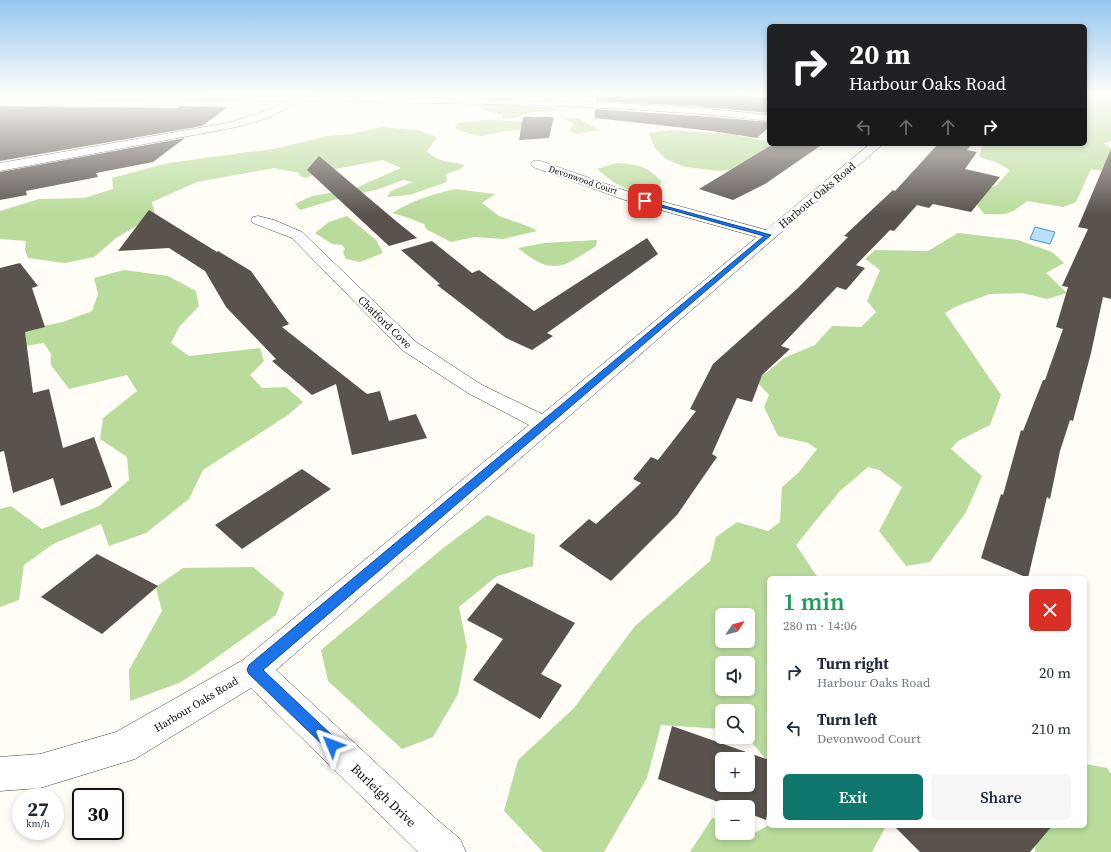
<!DOCTYPE html>
<html lang="en">
<head>
<meta charset="utf-8">
<style>
  :root { --surface:#fff; --page:#f6f6f7; --text:#1f2937; --muted:#747a83; --accent:#0f766e }
  body { margin:0; font-family:"Source Serif 4",serif; background:var(--page); color:var(--text); height:100vh; display:flex; flex-direction:column; font-size:15px; white-space:nowrap }
  * { box-sizing:border-box; margin:0 }
  p { font-size:13px; color:var(--muted) }
  .icon { flex:none; width:22px; height:22px; fill:none; stroke:currentColor; stroke-width:2; stroke-linecap:round; stroke-linejoin:round }
  .map { position:relative; flex:1; overflow:hidden }
  .side { position:absolute; left:767px; top:576px; width:320px; height:252px; display:flex; flex-direction:column; background:var(--surface); border-radius:6px; box-shadow:0 2px 6px #0003 }
  .side>* { flex:none }
  .top-card { position:absolute; left:767px; top:24px; width:320px; height:122px; border-radius:6px; box-shadow:0 2px 6px #0003; background:#202124; color:#fff; overflow:hidden }
  .needle { width:26px; rotate:55deg }
  .tools { position:absolute; left:715px; top:608px; display:grid; gap:8px }
  .tools a { display:grid; place-items:center; width:40px; height:40px; border-radius:6px; background:var(--surface); box-shadow:0 2px 6px #0003; font-size:20px }
  .speed { position:absolute; left:12px; top:788px; display:flex; gap:8px; font-size:20px; font-weight:700; text-align:center }
  .speed>* { display:grid; place-content:center; width:52px; height:52px; border-radius:50%; background:var(--surface); box-shadow:0 2px 6px #0003; line-height:1 }
  .speed small { font-size:10px; font-weight:400 }
  .speed .limit { border:2px solid #111; border-radius:6px; background:#fff; color:#111 }
  .pin { position:absolute; display:grid; place-items:center; width:34px; height:34px; color:#fff; margin:-17px; border-radius:8px; box-shadow:0 2px 6px #0006 }
  .me { position:absolute; width:44px; margin:-22px; rotate:314deg; stroke-linejoin:round; filter:drop-shadow(0 0 3px #0008) }
  .turn { display:flex; align-items:center; gap:14px; height:84px; padding:0 16px; font-size:18px }
  .turn .icon { width:52px; height:52px; stroke-width:2.5 }
  .turn b { display:block; font-size:28px; line-height:34px }
  .lanes { display:flex; align-items:center; height:38px; padding:0 16px; background:#0003; justify-content:center; gap:20px; direction:ltr }
  .lanes .off { opacity:.35 }
  .round { display:grid; place-items:center; flex:none; width:42px; height:42px; border-radius:6px; background:var(--page) }
  .summary { display:flex; align-items:center; justify-content:space-between; height:68px; padding:0 16px }
  h1 { font-size:24px; font-weight:600; line-height:30px; color:#1e9e55 }
  .button { display:flex; gap:8px; margin-top:auto; padding:8px 16px }
  .button a { flex:1; height:46px; border-radius:6px; background:var(--accent); color:#fff; font-size:16px; font-weight:600; line-height:46px; text-align:center }
  .button a+a { background:var(--page); color:var(--text) }
  ul { padding:0; list-style:none }
  li { display:flex; align-items:center; gap:12px; height:56px; padding:0 16px }
  li div { flex:1 }
  li b { display:block; font-size:15px }
  li em { font-style:normal }
  .map>svg:first-child { display:block }
</style>
</head>
<body>
<div class="map">
<svg width="1111" height="852" viewBox="0 0 1111 852">
  <rect width="100%" height="100%" fill="#fffdf5"/>
  <!-- forest -->
  <g fill="#b9dc9c" fill-rule="evenodd">
    <path d="M1085,95H1111V141L1104,143L1111,148V172L1091,169L1076,202L1063,207L1027,201C1009,215 1007,215 984,214L969,194L996,186L1010,170L996,162L979,157L983,144H1085Z"/>
    <polygon points="501,104 553,108 553,111 546,113 539,111 520,115 521,117 503,119 503,115 490,112 478,105"/>
    <polygon points="570,118 578,118 599,130 576,134 570,130 574,124 566,119"/>
    <polygon points="484,120 517,121 549,125 552,128 505,131 481,136 468,133 455,128 458,123"/>
    <path d="M381,127L418,130L437,137L427,151C440,164 448,160 464,165L461,169L446,174L447,182L409,195L387,197L391,191L413,182L403,180L379,189L337,199L300,210L295,204L312,196L353,189L401,168L383,160L320,172L306,178L300,176L299,173L274,168L197,182L152,202L156,219L142,223L116,238L94,257L65,263L28,258L25,250L26,241L0,239V211L39,199L84,198L113,189L112,178L168,163L279,148L327,136L351,134Z"/>
    <polygon points="669,130 731,134 765,141 768,147 777,150 767,155 751,157 740,167 721,171 685,167 666,159 655,148 649,133"/>
    <path d="M616,163C637,164 648,166 662,182L656,190L641,193L625,188L613,182L597,169Z"/>
    <path d="M455,189L495,194L482,203L499,216L530,227L537,231L503,239L474,237L451,242L426,229L424,224L409,218L392,213C411,201 432,194 455,189Z"/>
    <polygon points="347,216 376,240 383,253 360,262 346,259 343,252 345,249 342,245 332,244 315,233 329,222"/>
    <path d="M958,233L1018,240L1052,252L1064,263L1046,273L1067,293L1047,299L1022,293L990,294L957,306L945,313L1001,395L990,425L958,441L951,449L982,476L966,512L930,562L906,566L879,531L902,487L879,470L868,467L840,491L796,545L818,578H769V763L747,737H748V711H722V729L661,725L647,778L604,852H543L504,811L518,760L574,708L635,626L710,561L716,537L737,522L768,531L780,522L782,487L799,472L817,449L808,443L778,436L764,407L769,395L757,382L755,377L766,373L784,358L815,345L832,326L861,327L876,312L867,301L880,270L865,259L875,250L928,251ZM722,615H748V641H722ZM722,663H748V689H722Z"/>
    <path d="M597,240L596,246C563,267 553,277 518,248L544,243Z"/>
    <polygon points="124,270 168,276 196,291 199,306 179,327 171,343 189,356 260,348 264,361 250,375 262,388 286,387 303,402 288,415 203,470 189,499 146,533 109,546 101,524 53,544 24,565 19,600 0,607 0,509 11,506 42,529 99,506 129,480 127,457 100,439 103,418 137,391 127,375 69,389 51,365 51,354 44,343 0,350 0,335 63,322 92,311 98,294 94,278"/>
    <polygon points="487,515 535,535 533,566 497,576 459,607 467,647 458,694 433,737 402,749 328,681 321,650 442,549"/>
    <polygon points="253,567 284,593 276,615 195,673 179,683 130,701 129,670 162,611 156,588 157,586 183,568"/>
    <polygon points="1085,764 1107,768 1111,774 1111,852 1035,852 1036,826 1085,826"/>
    <polygon points="712,818 722,821 722,833 748,833 748,829 756,832 769,825 886,826 872,852 690,852"/>
  </g>
  <!-- water -->
  <polygon fill="#b9e0f7" stroke="#3f96cf" points="1035,227 1055,232 1050,244 1030,239"/>
  <!-- building -->
  <g fill="#5a524d" fill-rule="evenodd">
    <polygon points="596,95 739,95 769,98 769,113 693,106 596,101"/>
    <polygon points="0,106 177,108 180,106 228,107 202,126 0,161"/>
    <polygon points="595,109 711,117 769,122 769,127 757,138 712,131 595,118"/>
    <polygon points="523,117 554,117 549,138 519,140"/>
    <polygon points="185,138 153,162 96,173 98,177 26,191 27,195 0,200 0,172"/>
    <polygon points="773,144 823,144 765,184 733,200 699,189"/>
    <polygon points="938,144 972,144 967,150 977,152 965,169 1000,177 971,212 933,204 929,208 917,205 894,231 890,230 856,265 865,268 846,290 837,287 781,346 790,349 762,375 752,402 737,398 712,454 717,457 677,515 611,581 559,546 589,519 596,524 641,483 633,479 651,457 658,460 696,411 690,409 713,364 798,288 848,237 844,236 893,190 895,191"/>
    <polygon points="1111,149 1111,299 1103,297 1091,353 1073,421 1070,420 1060,451 1050,499 1047,497 1028,578 981,558 1001,494 1003,495 1021,430 1023,431 1043,380 1045,380 1063,329 1056,327 1068,287 1062,286 1088,229 1078,227"/>
    <polygon points="319,156 396,221 417,238 389,246 307,170"/>
    <polygon points="149,210 217,252 218,251 251,271 289,324 282,327 367,394 380,391 389,421 416,414 427,438 352,455 336,384 312,395 272,361 276,359 226,307 205,271 169,248 118,251"/>
    <polygon points="647,238 658,254 547,333 553,336 532,350 506,338 437,285 440,284 401,250 432,241 472,273 479,270 534,311"/>
    <polygon points="20,263 38,286 32,288 45,327 25,332 33,393 49,389 63,448 94,437 112,487 61,506 53,478 13,493 4,451 0,452 0,268"/>
    <polygon points="302,469 331,489 242,549 215,525"/>
    <polygon points="97,554 158,586 102,634 41,597"/>
    <polygon points="497,583 575,623 541,674 562,685 540,719 473,680 503,639 467,620"/>
    <path d="M672,726L769,760V803L766,820L748,813V807H731L658,779ZM722,759H748V785H722Z"/>
    <polygon points="894,826 1052,826 1030,852 920,852"/>
  </g>
  <g fill="none" stroke-linecap="round" stroke-linejoin="round">
    <!-- street casing -->
    <g stroke="#444" stroke-width="1">
      <g id="street">
        <path d="M0,95C155,95 309,95 464,99C566,101 668,103 769,115V121C614,103 457,104 301,101L268,118L237,127L0,171V163L227,123L260,113L287,101L0,98Z"/>
        <polygon points="870,144 883,144 276,670 434,817 460,839 466,852 418,852 251,688 135,759 40,788 0,791 0,757 40,754 116,732 243,660 529,425 468,393 402,350 292,238 253,223 251,220 253,217 258,216 274,220 302,232 416,342 482,385 542,414 757,237 625,200 533,167 531,164 533,161 541,161 635,194 766,230"/>
      </g>
    </g>
    <!-- street -->
    <use href="#street" fill="#fff" fill-rule="evenodd"/>
  </g>
  <!-- sky -->
  <linearGradient id="sky" x2="0" y2="1"><stop stop-color="#95c6ee"/><stop offset="0.44" stop-color="#fffefa"/><stop offset="1" stop-color="#fffefa" stop-opacity="0"/></linearGradient>
  <rect width="1111" height="214" fill="url(#sky)"/>
  <!-- route -->
  <polygon fill="#1a73e8" stroke="#114b97" points="643,200 771,235 263,670 337,740 339,745 337,749 332,752 327,749 249,674 247,670 249,665 764,236 643,202"/>
  <g text-anchor="middle" stroke-width="4" stroke-linejoin="round" paint-order="stroke">
    <!-- far-street labels -->
    <g font-size="9" fill="#111" stroke="#fff">
      <text transform="translate(583 180) rotate(19)" y="3">Devonwood Court</text>
    </g>
    <!-- street labels -->
    <g font-size="11" fill="#111" stroke="#fff">
      <text transform="translate(817 195) rotate(-40)" y="4">Harbour Oaks Road</text>
      <text transform="translate(385 322) rotate(44)" y="4">Chatford Cove</text>
      <text transform="translate(196 704) rotate(-31)" y="4">Harbour Oaks Road</text>
    </g>
    <!-- near-street labels -->
    <g font-size="13" fill="#111" stroke="#fff">
      <text transform="translate(384 795) rotate(44)" y="5">Burleigh Drive</text>
    </g>
  </g>
</svg>
<div class="tools">
<a><svg class="needle" viewBox="-14 -14 28 28"><path d="M0-13l5 13h-10z" fill="#e53935"/><path d="M0 13l5-13h-10z" fill="#747a83"/></svg></a>
<a><svg class="icon" aria-label="sound" viewBox="0 0 24 24"><path d="M4 9h4l5-4v14l-5-4H4zM17 9q2 3 0 6"/></svg></a>
<a><svg class="icon" aria-label="search" viewBox="0 0 24 24"><circle cx="10" cy="10" r="6"/><path d="M15 15l6 6"/></svg></a>
<a>+</a>
<a>−</a>
</div>
<div class="speed"><div>27<small>km/h</small></div><div class="limit">30</div></div>
<div class="pin" style="left:645px;top:201px;background:#d93025"><svg class="icon" aria-label="arrive" viewBox="0 0 24 24"><path d="M6 21V4h12l-3 4 3 4H6"/></svg></div>
<svg class="me" style="left:332px;top:745px" viewBox="-20 -20 40 40"><path d="M0-17L14 15 0 8-14 15z" fill="#1a73e8" stroke="#fff" stroke-width="4"/></svg>
<div class="top-card">
<div class="turn"><svg class="icon" aria-label="right" viewBox="0 0 24 24"><path d="M7 20v-9h11M14 6l5 5-5 5"/></svg><div><b>20 m</b>Harbour Oaks Road</div></div>
<div class="lanes"><svg class="icon off" aria-label="left" viewBox="0 0 24 24"><path d="M17 20v-9H6M10 6l-5 5 5 5"/></svg><svg class="icon off" aria-label="ahead" viewBox="0 0 24 24"><path d="M12 20V5M6 11l6-6 6 6"/></svg><svg class="icon off" aria-label="ahead" viewBox="0 0 24 24"><path d="M12 20V5M6 11l6-6 6 6"/></svg><svg class="icon" aria-label="right" viewBox="0 0 24 24"><path d="M7 20v-9h11M14 6l5 5-5 5"/></svg></div>
</div>
<section class="side">
<div class="summary"><div><h1>1 min</h1><p>280 m · 14:06</p></div><a class="round" style="background:#d93025;color:#fff"><svg class="icon" aria-label="close" viewBox="0 0 24 24"><path d="M6 6l12 12M18 6L6 18"/></svg></a></div>
<ul>
<li><svg class="icon" aria-label="right" viewBox="0 0 24 24"><path d="M7 20v-9h11M14 6l5 5-5 5"/></svg><div><b>Turn right</b><p>Harbour Oaks Road</p></div><em>20 m</em></li>
<li><svg class="icon" aria-label="left" viewBox="0 0 24 24"><path d="M17 20v-9H6M10 6l-5 5 5 5"/></svg><div><b>Turn left</b><p>Devonwood Court</p></div><em>210 m</em></li>
</ul>
<div class="button"><a>Exit</a><a>Share</a></div>
</section>
</div>
</body>
</html>
